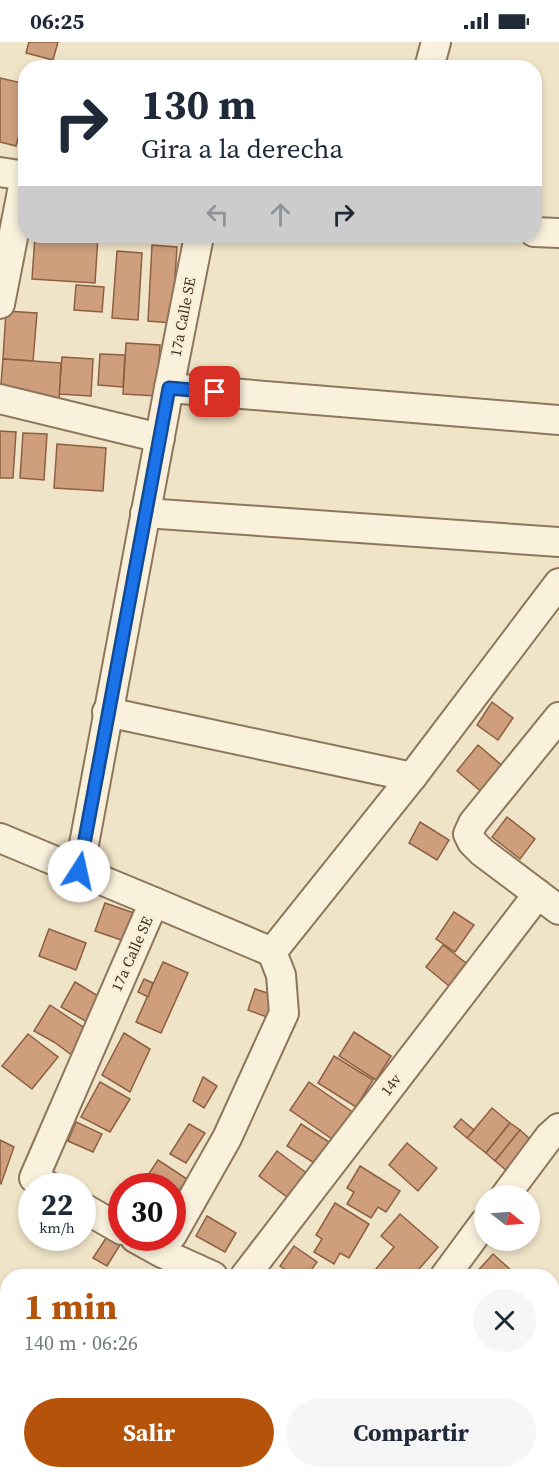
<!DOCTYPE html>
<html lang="es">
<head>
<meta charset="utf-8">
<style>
  :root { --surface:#fff; --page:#f6f6f7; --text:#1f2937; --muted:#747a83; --accent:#b45309 }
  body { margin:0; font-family:"Source Serif 4",serif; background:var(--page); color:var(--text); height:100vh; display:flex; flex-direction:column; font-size:22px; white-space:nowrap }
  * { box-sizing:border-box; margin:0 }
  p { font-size:20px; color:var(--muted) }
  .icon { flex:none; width:33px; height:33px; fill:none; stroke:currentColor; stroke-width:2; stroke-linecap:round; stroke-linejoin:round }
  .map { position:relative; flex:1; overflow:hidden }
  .sheet { position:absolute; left:0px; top:1227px; width:560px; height:210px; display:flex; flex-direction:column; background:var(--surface); border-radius:24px 24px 0 0; box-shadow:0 3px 9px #0003 }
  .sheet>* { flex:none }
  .guide { position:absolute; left:18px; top:18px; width:524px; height:183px; border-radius:24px; box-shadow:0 3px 9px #0003; background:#fff; color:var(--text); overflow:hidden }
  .needle { width:39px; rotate:107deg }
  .controls { position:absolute; left:474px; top:1143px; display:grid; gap:12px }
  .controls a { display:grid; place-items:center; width:66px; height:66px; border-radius:50%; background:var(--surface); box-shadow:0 3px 9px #0003; font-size:30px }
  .speed { position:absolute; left:18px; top:1131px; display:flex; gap:12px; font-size:30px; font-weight:700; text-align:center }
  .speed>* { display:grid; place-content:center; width:78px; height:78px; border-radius:50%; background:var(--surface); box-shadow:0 3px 9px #0003; line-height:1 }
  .speed small { font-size:15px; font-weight:400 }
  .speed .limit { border:9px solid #d22; background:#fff; color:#111 }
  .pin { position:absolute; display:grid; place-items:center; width:51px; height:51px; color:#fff; margin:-26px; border-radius:12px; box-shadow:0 3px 9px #0006 }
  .me { position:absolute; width:66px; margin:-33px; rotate:10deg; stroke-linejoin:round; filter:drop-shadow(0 0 4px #0008) }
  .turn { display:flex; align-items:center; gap:21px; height:126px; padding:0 24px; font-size:27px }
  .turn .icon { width:78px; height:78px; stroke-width:2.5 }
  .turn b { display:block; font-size:42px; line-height:51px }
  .lanes { display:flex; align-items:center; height:57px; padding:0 24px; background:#0003; justify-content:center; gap:30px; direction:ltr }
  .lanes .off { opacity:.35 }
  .round { display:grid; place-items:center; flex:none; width:63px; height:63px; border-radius:32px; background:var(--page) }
  .summary { display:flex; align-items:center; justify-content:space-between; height:102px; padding:0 24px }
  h1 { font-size:36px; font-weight:700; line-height:45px; color:var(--accent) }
  .primary-button { display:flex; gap:12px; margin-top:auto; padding:12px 24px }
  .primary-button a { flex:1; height:69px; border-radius:36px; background:var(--accent); color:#fff; font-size:24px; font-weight:700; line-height:69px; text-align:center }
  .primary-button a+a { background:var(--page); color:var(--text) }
  .status { display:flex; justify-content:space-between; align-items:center; height:42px; padding:0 30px; background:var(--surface); direction:ltr }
  .status svg { height:16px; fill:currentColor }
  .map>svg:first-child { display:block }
</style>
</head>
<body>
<div class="status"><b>06:25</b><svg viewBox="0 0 49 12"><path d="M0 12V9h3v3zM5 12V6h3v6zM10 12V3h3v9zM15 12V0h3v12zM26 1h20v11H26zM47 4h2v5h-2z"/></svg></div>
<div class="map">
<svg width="559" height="1437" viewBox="0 0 559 1437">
  <rect width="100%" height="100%" fill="#f0e4c8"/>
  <!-- building -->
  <g fill="#cf9f7d" stroke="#8d5f41" stroke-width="1.5">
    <polygon points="29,0 58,0 53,18 26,11"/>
    <polygon points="0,36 26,42 26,67 16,104 0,100"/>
    <polygon points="35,194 98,194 95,241 32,237"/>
    <polygon points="152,203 177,205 172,281 148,279"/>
    <polygon points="117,209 142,211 138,278 112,276"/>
    <polygon points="76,243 104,245 102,270 74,268"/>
    <polygon points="6,269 37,271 33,319 3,317"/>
    <polygon points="126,301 160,303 157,354 123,352"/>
    <polygon points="100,312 125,313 123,345 98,343"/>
    <polygon points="62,315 93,317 91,354 59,352"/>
    <polygon points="3,317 61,321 59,359 0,355"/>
    <polygon points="0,389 16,390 13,436 0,436"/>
    <polygon points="23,391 47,392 44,438 20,436"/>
    <polygon points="57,402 106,406 103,449 54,446"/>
    <polygon points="492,660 513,676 498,698 477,683"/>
    <polygon points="478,703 505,726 484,752 457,729"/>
    <polygon points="507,775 535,797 520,817 492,795"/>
    <polygon points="420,780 449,798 437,818 409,801"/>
    <polygon points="105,861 140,873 130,901 95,889"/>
    <polygon points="454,870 474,883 455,910 436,897"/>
    <polygon points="49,887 86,901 76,928 39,914"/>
    <polygon points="443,903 466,921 449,944 426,925"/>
    <polygon points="163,920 188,931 161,991 136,980"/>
    <polygon points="144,937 153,941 148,955 138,950"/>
    <polygon points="75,940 103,957 89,981 61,965"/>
    <polygon points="255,947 280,955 272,977 248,968"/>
    <polygon points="50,963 89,989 73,1014 54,1000 34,989"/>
    <polygon points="354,990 391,1014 376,1038 339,1014"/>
    <polygon points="124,991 150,1007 130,1050 102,1033"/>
    <polygon points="28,992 58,1015 32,1047 2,1024"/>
    <polygon points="334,1014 373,1038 356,1065 318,1041"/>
    <polygon points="203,1035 217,1044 204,1066 193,1059"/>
    <polygon points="100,1040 130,1057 110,1090 81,1075"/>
    <polygon points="309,1040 354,1071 335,1099 290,1068"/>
    <polygon points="492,1066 510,1081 486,1111 467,1096"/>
    <polygon points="461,1077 474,1088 467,1096 454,1085"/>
    <polygon points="76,1080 102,1092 93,1110 68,1099"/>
    <polygon points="510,1081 520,1088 495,1119 486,1111"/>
    <polygon points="189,1082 205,1091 186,1121 170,1112"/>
    <polygon points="301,1082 329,1100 316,1122 287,1104"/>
    <polygon points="520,1088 531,1098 506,1128 495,1119"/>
    <polygon points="0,1098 14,1105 1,1142 0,1141"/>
    <polygon points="407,1101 437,1126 418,1149 389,1123"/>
    <polygon points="277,1109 309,1133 291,1158 259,1134"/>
    <polygon points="158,1118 187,1137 173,1158 172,1144 152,1144 144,1139"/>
    <polygon points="360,1124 400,1149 386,1170 378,1165 371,1176 347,1162 354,1150 347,1146"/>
    <polygon points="118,1149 122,1151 122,1175 108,1169"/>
    <polygon points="335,1161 369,1182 349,1216 340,1211 334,1222 314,1210 322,1197 316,1193"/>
    <polygon points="400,1172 438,1205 413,1234 384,1234 376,1227 394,1205 381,1194"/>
    <polygon points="207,1174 236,1191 225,1210 196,1194"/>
    <polygon points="110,1190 123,1198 107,1224 93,1216"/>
    <polygon points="41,1196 69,1196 65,1205"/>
    <polygon points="294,1204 317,1220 307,1234 295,1234 280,1224"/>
    <polygon points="493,1212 513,1230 509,1234 473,1234"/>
    <polygon points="553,1324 559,1330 559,1376 552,1369 552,1325"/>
    <polygon points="1,1346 8,1349 8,1368 0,1365"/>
    <polygon points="357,1430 390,1430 383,1437 365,1437"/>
    <polygon points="471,1430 477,1430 485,1437 464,1437"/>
  </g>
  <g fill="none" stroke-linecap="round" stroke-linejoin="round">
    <!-- minor casing -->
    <g stroke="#8d765c" stroke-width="32">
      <g id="minor">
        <polyline points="429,26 436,0"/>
        <polyline points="0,130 26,134"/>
        <polyline points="534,190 559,191"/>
        <polyline points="0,262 25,134"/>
        <polyline points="169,346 559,378"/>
        <polyline points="0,357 160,396"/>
        <polyline points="145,471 559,500"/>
        <polyline points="107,670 412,735"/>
        <polyline points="559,675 473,781 468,792 472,800 482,810 559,868"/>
        <polyline points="0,796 154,860 34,1136 48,1144"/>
        <polyline points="79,829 169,346 199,194"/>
        <polyline points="154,860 272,910 412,735 559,541"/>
        <polyline points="505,1154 549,1095 559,1086"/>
        <polyline points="82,1165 122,1188"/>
        <polyline points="172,1193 227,1096 284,971 281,933 272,910"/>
        <polyline points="135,1196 162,1211 213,1234"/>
        <polyline points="245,1234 538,852"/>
        <polyline points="445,1234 484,1181"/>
        <polyline points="281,1437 287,1430"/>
      </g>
    </g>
    <!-- minor -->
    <use href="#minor" stroke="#faf1dc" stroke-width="28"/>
  </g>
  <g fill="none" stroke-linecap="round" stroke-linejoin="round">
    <!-- route casing -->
    <g stroke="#114b97" stroke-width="15">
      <polyline id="route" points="79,829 169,346 215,350"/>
    </g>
    <!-- route -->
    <use href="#route" stroke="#1a73e8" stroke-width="10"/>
  </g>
  <g text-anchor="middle" stroke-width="5" stroke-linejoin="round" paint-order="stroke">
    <!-- street labels -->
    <g font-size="15" fill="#3d2e20" stroke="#f7eed8">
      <text transform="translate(183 275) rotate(-79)" y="5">17a Calle SE</text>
      <text transform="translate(132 912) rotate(-66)" y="5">17a Calle SE</text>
      <text transform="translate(391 1043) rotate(-53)" y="5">14v</text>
    </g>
  </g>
</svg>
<div class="controls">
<a><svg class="needle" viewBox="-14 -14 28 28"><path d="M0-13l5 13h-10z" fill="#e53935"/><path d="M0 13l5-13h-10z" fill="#747a83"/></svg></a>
</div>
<div class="speed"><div>22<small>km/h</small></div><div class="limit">30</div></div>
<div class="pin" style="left:215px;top:350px;background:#d93025"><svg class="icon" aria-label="arrive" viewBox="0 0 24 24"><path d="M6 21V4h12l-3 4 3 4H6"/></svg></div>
<svg class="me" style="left:79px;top:829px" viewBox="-20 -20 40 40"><circle r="19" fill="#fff"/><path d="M0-13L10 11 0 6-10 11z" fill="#1a73e8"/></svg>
<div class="guide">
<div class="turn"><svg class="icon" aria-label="right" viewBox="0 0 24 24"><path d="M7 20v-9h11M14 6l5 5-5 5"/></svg><div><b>130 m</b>Gira a la derecha</div></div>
<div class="lanes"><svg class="icon off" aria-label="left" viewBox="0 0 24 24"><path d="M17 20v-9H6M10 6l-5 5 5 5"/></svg><svg class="icon off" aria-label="ahead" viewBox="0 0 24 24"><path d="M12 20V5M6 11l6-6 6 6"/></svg><svg class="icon" aria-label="right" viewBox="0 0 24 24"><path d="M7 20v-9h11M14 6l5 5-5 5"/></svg></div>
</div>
<section class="sheet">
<div class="summary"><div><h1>1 min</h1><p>140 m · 06:26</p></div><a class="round"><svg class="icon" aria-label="close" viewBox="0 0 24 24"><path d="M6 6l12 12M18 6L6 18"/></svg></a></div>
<div class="primary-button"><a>Salir</a><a>Compartir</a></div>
</section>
</div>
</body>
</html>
